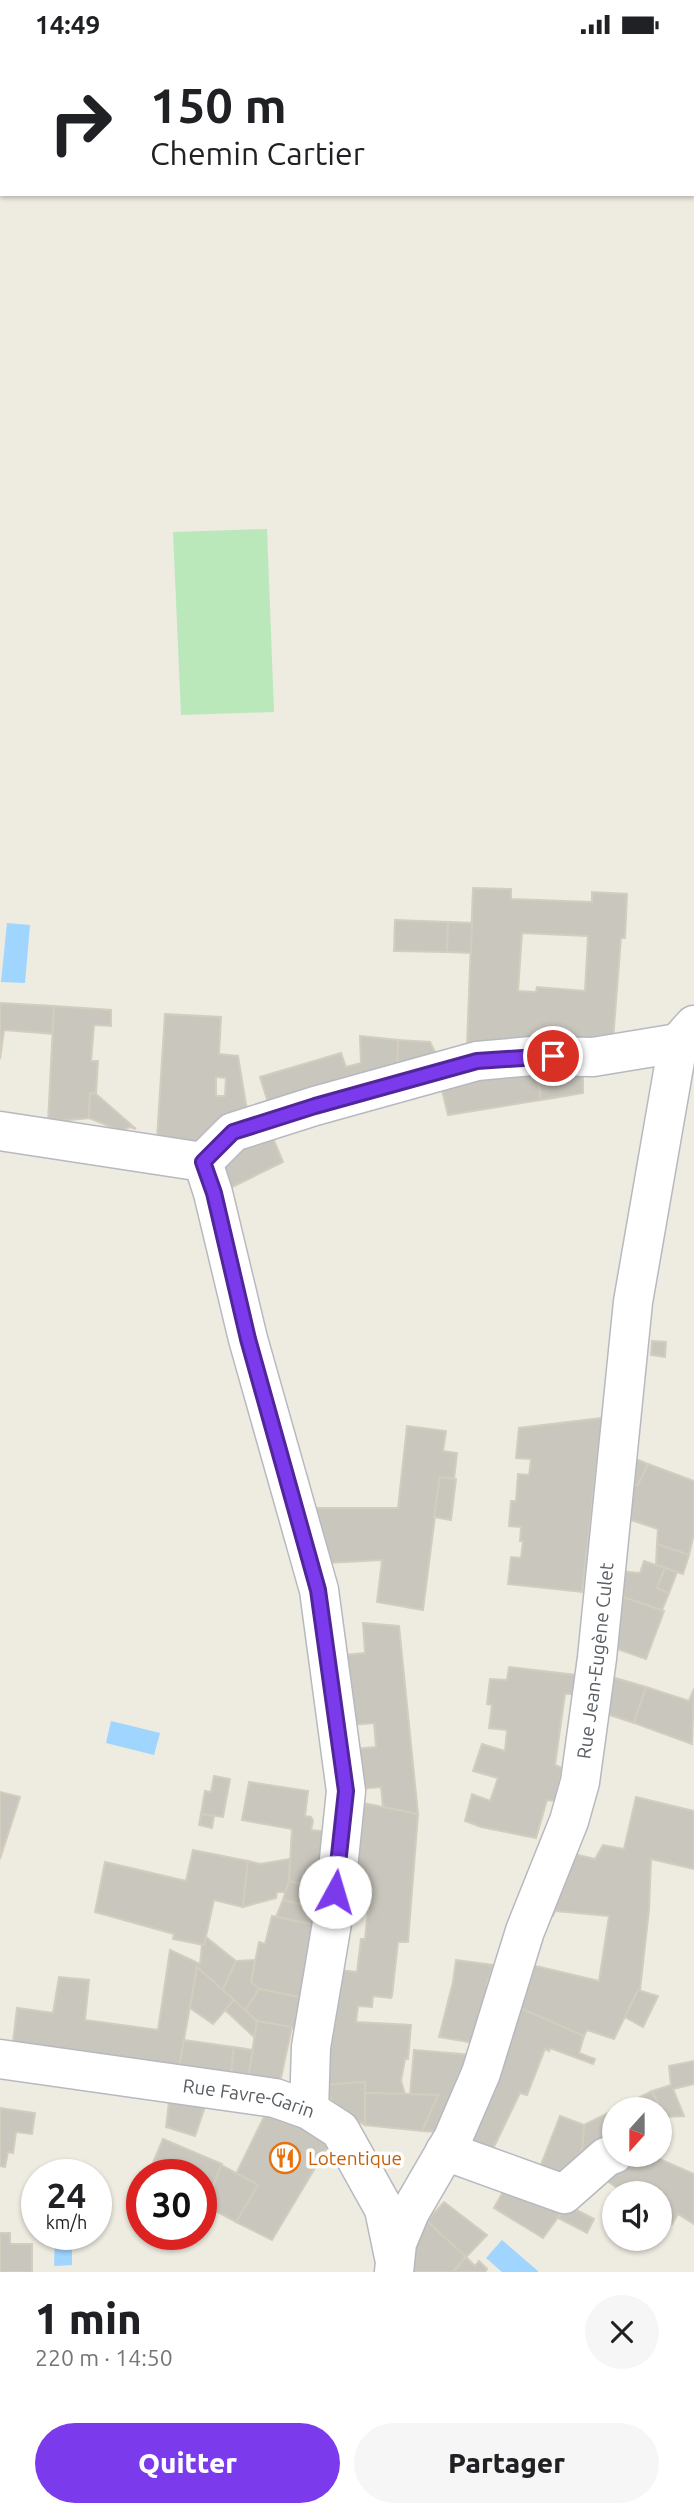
<!DOCTYPE html>
<html lang="fr">
<head>
<meta charset="utf-8">
<style>
  :root { --surface:#fff; --page:#f6f6f6; --text:#202124; --muted:#757577; --accent:#7c3aed }
  body { margin:0; font-family:Ubuntu,sans-serif; background:var(--page); color:var(--text); height:100vh; display:flex; flex-direction:column; font-size:26px; white-space:nowrap }
  * { box-sizing:border-box; margin:0 }
  p { font-size:23px; color:var(--muted) }
  .icon { flex:none; width:38px; height:38px; fill:none; stroke:currentColor; stroke-width:2; stroke-linecap:round; stroke-linejoin:round }
  .map { position:relative; height:2223px; overflow:hidden }
  .sheet { display:flex; flex-direction:column; background:var(--surface); flex:1 }
  .sheet>* { flex:none }
  .top-card { position:absolute; left:0px; top:0px; width:695px; height:147px; box-shadow:0 2px 5px #0004; background:#fff; color:var(--text); overflow:hidden }
  .needle { width:46px; rotate:201deg }
  .controls { position:absolute; left:602px; top:2048px; display:grid; gap:14px }
  .controls a { display:grid; place-items:center; width:70px; height:70px; border-radius:50%; background:var(--surface); box-shadow:0 2px 5px #0004; font-size:35px }
  .speed { position:absolute; left:21px; top:2110px; display:flex; gap:14px; font-size:35px; font-weight:700; text-align:center }
  .speed>* { display:grid; place-content:center; width:91px; height:91px; border-radius:50%; background:var(--surface); box-shadow:0 2px 5px #0004; line-height:1 }
  .speed small { font-size:18px; font-weight:400 }
  .speed .limit { border:10px solid #d22; background:#fff; color:#111 }
  .pin { position:absolute; display:grid; place-items:center; width:60px; height:60px; color:#fff; margin:-30px; border:4px solid #fff; border-radius:50%; box-shadow:0 2px 7px #0007 }
  .me { position:absolute; width:77px; margin:-38px; rotate:6deg; stroke-linejoin:round; filter:drop-shadow(0 0 5px #0008) }
  .turn { display:flex; align-items:center; gap:24px; height:147px; padding:0 35px; font-size:32px }
  .turn .icon { width:91px; height:91px; stroke-width:2.5 }
  .turn b { display:block; font-size:49px; line-height:60px }
  .round { display:grid; place-items:center; flex:none; width:74px; height:74px; border-radius:37px; background:var(--page) }
  .headline { display:flex; align-items:center; justify-content:space-between; height:119px; padding:0 35px }
  h1 { font-size:42px; font-weight:800; line-height:52px }
  .action { display:flex; gap:14px; margin-top:auto; padding:14px 35px }
  .action a { flex:1; height:80px; border-radius:42px; background:var(--accent); color:#fff; font-size:28px; font-weight:800; line-height:80px; text-align:center }
  .action a+a { background:var(--page); color:var(--text) }
  .status { display:flex; justify-content:space-between; align-items:center; height:49px; padding:0 35px; background:var(--surface); direction:ltr }
  .status svg { height:19px; fill:currentColor }
  .map>svg:first-child { display:block }
</style>
</head>
<body>
<div class="status"><b>14:49</b><svg viewBox="0 0 49 12"><path d="M0 12V9h3v3zM5 12V6h3v6zM10 12V3h3v9zM15 12V0h3v12zM26 1h20v11H26zM47 4h2v5h-2z"/></svg></div>
<div class="map">
<svg width="694" height="2223" viewBox="0 0 694 2223">
  <rect width="100%" height="100%" fill="#eeebe0"/>
  <!-- green -->
  <polygon fill="#bae8ba" points="267,480 274,663 181,666 173,483"/>
  <!-- water -->
  <g fill="#9fd5ff">
    <polygon points="7,874 30,876 25,934 1,933"/>
    <polygon points="111,1672 160,1684 154,1706 106,1694"/>
    <polygon points="55,2186 72,2186 72,2216 54,2217"/>
    <polygon points="502,2191 538,2222 538,2223 502,2223 486,2209"/>
  </g>
  <!-- building -->
  <g fill="#c9c6bd" stroke="#d3cdbe" stroke-width="2" fill-rule="evenodd">
    <path d="M473,839L511,840V850L592,853V843L627,845L625,889H621L613,991L467,997ZM522,884L588,887L585,942L537,938L536,943L518,942Z"/>
    <polygon points="395,871 448,873 447,903 394,902"/>
    <polygon points="448,873 472,874 471,904 447,903"/>
    <polygon points="0,954 54,957 53,985 4,981 0,1010"/>
    <polygon points="54,957 111,961 111,977 94,976 91,1012 98,1012 96,1045 90,1044 89,1069 48,1073"/>
    <path d="M165,965L221,968L219,1005L238,1007L248,1067L188,1097L157,1089ZM216,1028L226,1029L225,1047H216Z"/>
    <polygon points="360,987 398,991 397,1022 270,1060 260,1028 341,1004 346,1018 361,1014"/>
    <polygon points="398,991 430,993 437,1007 397,1022"/>
    <polygon points="536,1019 541,1051 448,1066 441,1037"/>
    <polygon points="536,1019 583,1020 583,1044 541,1051"/>
    <polygon points="90,1044 96,1045 136,1080 130,1078 121,1082 89,1069"/>
    <polygon points="270,1082 283,1113 224,1142 216,1110"/>
    <polygon points="652,1292 666,1293 665,1308 651,1306"/>
    <polygon points="602,1369 582,1543 508,1535 511,1508 521,1509 523,1492 520,1492 521,1478 509,1477 511,1452 516,1452 518,1425 529,1426 531,1410 516,1409 519,1379"/>
    <polygon points="407,1377 446,1382 443,1402 457,1404 454,1430 440,1428 423,1561 377,1553 382,1511 327,1514 314,1459 398,1459"/>
    <polygon points="626,1406 648,1415 638,1436 624,1435"/>
    <polygon points="648,1415 694,1432 694,1485 689,1506 657,1495 658,1480 622,1468 624,1435 638,1436"/>
    <polygon points="440,1428 456,1430 451,1471 434,1468"/>
    <polygon points="657,1495 689,1506 683,1525 656,1516"/>
    <polygon points="644,1512 665,1519 657,1539 669,1544 662,1561 614,1545 617,1522 640,1524"/>
    <polygon points="665,1519 677,1523 669,1544 657,1539"/>
    <polygon points="614,1545 664,1562 646,1610 620,1601 609,1586"/>
    <polygon points="363,1574 399,1577 418,1765 383,1758 381,1738 359,1740 355,1700 376,1698 374,1674 352,1676 345,1606 365,1604"/>
    <polygon points="509,1618 576,1626 574,1645 565,1645 555,1716 562,1719 555,1752 547,1751 536,1789 481,1778 465,1772 472,1745 490,1752 498,1729 473,1722 482,1695 505,1702 507,1681 489,1679 492,1656 487,1655 490,1630 507,1631"/>
    <polygon points="612,1628 646,1638 634,1674 601,1663"/>
    <polygon points="646,1638 689,1652 694,1640 692,1695 634,1674"/>
    <polygon points="214,1727 230,1730 223,1768 201,1765 205,1742 211,1743"/>
    <polygon points="249,1733 308,1742 305,1767 311,1768 313,1772 311,1781 328,1783 325,1811 318,1820 317,1838 289,1832 292,1780 242,1771"/>
    <polygon points="0,1743 20,1748 0,1810"/>
    <polygon points="636,1748 694,1762 694,1820 651,1810 649,1861 640,1941 638,1941 614,1990 587,1981 584,1987 513,1956 527,1915 599,1932 609,1867 555,1862 553,1867 545,1867 569,1804 595,1810 603,1796 624,1800"/>
    <polygon points="358,1753 418,1765 408,1893 398,1893 392,1947 391,1949 373,1947 372,1958 358,1957 356,1973 411,1976 408,2010 405,2010 401,2032 405,2045 365,2044 365,2033 324,2036 332,1920 357,1923 361,1890 365,1890 368,1862 347,1859"/>
    <polygon points="201,1765 214,1767 212,1779 199,1776"/>
    <polygon points="193,1801 248,1812 243,1858 214,1851 204,1896 173,1890 174,1885 95,1863 105,1813 186,1832"/>
    <polygon points="290,1810 289,1832 285,1843 277,1843 276,1849 243,1858 248,1812 260,1815"/>
    <polygon points="289,1832 317,1838 316,1859 283,1851"/>
    <polygon points="283,1851 316,1859 315,1876 276,1868"/>
    <polygon points="272,1867 320,1877 309,1950 259,1940 251,1933 259,1893 265,1895"/>
    <polygon points="206,1888 236,1912 223,1941 197,1918 178,2024 12,2001 17,1959 53,1964 59,1928 89,1931 85,1971 158,1981 170,1901 200,1915 202,1896 204,1896"/>
    <polygon points="255,1911 251,1933 259,1940 245,1962 223,1941 236,1912"/>
    <polygon points="456,1911 494,1916 486,1936 490,1938 475,1994 439,1988 453,1933"/>
    <polygon points="197,1918 234,1951 213,1975 190,1959"/>
    <polygon points="259,1940 309,1950 302,1981 257,1972 245,1962"/>
    <polygon points="638,1941 658,1947 643,1978 625,1968"/>
    <polygon points="234,1951 257,1972 255,1989 225,1961"/>
    <polygon points="513,1956 584,1987 579,2004 595,2010 593,2015 550,1999 549,2002 545,2000 527,2046 520,2044 490,2106 460,2096"/>
    <polygon points="257,1972 292,1978 279,2038 248,2028"/>
    <polygon points="184,1991 234,1998 231,2026 178,2024"/>
    <polygon points="234,1998 253,2001 248,2028 231,2026"/>
    <polygon points="414,2001 472,2006 440,2083 422,2082 438,2046 410,2045"/>
    <polygon points="694,2012 694,2035 673,2040 684,2067 665,2068 652,2042 671,2036 669,2017"/>
    <polygon points="365,2033 365,2076 337,2061 324,2036"/>
    <polygon points="652,2042 665,2068 660,2071 660,2060 616,2060"/>
    <polygon points="170,2044 208,2049 195,2087 166,2078"/>
    <polygon points="365,2044 410,2045 438,2046 422,2082 365,2076"/>
    <polygon points="0,2059 35,2064 32,2085 16,2083 13,2104 8,2103 5,2118 0,2117"/>
    <polygon points="614,2061 614,2087 584,2105 582,2101 584,2076"/>
    <polygon points="265,2066 306,2077 330,2094 272,2191 236,2173 258,2136 236,2125"/>
    <polygon points="560,2067 584,2076 582,2101 571,2129 537,2126"/>
    <polygon points="163,2090 222,2115 212,2142 201,2137 201,2126 176,2126 152,2116"/>
    <polygon points="627,2105 653,2107 694,2125 694,2175 678,2165 672,2175 660,2167 660,2144 625,2144 601,2128"/>
    <polygon points="221,2116 258,2136 236,2173 206,2157"/>
    <polygon points="508,2134 567,2156 543,2189 494,2159"/>
    <polygon points="444,2153 487,2186 466,2208 427,2172"/>
    <polygon points="567,2156 594,2170 587,2184 558,2169"/>
    <polygon points="427,2172 466,2208 452,2223 413,2223 405,2206 409,2196"/>
    <polygon points="0,2184 10,2184 10,2195 32,2195 32,2223 0,2223"/>
    <polygon points="466,2208 475,2217 479,2212 487,2220 485,2223 453,2223"/>
  </g>
  <g fill="none" stroke-linecap="round" stroke-linejoin="round">
    <!-- minor casing -->
    <g stroke="#b6b9bf" stroke-width="41">
      <g id="minor">
        <polyline points="0,28 2,24"/>
        <polyline points="0,1082 203,1113"/>
        <polyline points="203,1113 213,1144 248,1290 319,1541 346,1742 333,1868 311,1998 309,2061"/>
        <polyline points="203,1113 233,1083 315,1057 477,1012 532,1007 593,1008 678,994"/>
        <path id="s1" d="M0,2010L275,2049L309,2061L340,2081L384,2160L394,2208"/>
        <polyline points="445,2102 564,2145 606,2108 614,2105"/>
        <path id="s2" d="M394,2223L397,2194L410,2163L453,2089L481,2024L525,1882L569,1772L580,1733L597,1609L633,1253L678,994L694,976"/>
      </g>
    </g>
    <!-- minor -->
    <use href="#minor" stroke="#fff" stroke-width="38"/>
  </g>
  <g fill="none" stroke-linecap="round" stroke-linejoin="round">
    <!-- route casing -->
    <g stroke="#51269a" stroke-width="18">
      <polyline id="route" points="335,1843 346,1742 318,1541 248,1290 214,1144 203,1113 233,1083 315,1057 477,1012 553,1007"/>
    </g>
    <!-- route -->
    <use href="#route" stroke="#7c3aed" stroke-width="12"/>
  </g>
  <!-- icons -->
  <defs>
    <g id="restaurant-ring" transform="scale(1.575)"><circle r="9.5" fill="#fff" stroke="#e8710a" stroke-width="1.5"/><path d="M-5-6h1v4h1v-4h1v4h1v-4h1v5L-1.5 .5V6h-2V.5L-5-1ZM5-6V6H3V1.5H1.5Q1.5-4 5-6Z" fill="#e8710a"/></g>
  </defs>
  <g fill-rule="evenodd">
    <use href="#restaurant-ring" x="285" y="2109"/>
  </g>
  <g text-anchor="middle" stroke-width="7" stroke-linejoin="round" paint-order="stroke">
    <!-- street labels -->
    <g font-size="19" fill="#595e63" stroke="#fff">
      <text dy="7" stroke="none"><textPath href="#s2" startOffset="649">Rue Jean-Eugène Culet</textPath></text>
      <text dy="7" stroke="none"><textPath href="#s1" startOffset="252">Rue Favre-Garin</textPath></text>
    </g>
    <!-- food labels -->
    <g font-size="19" fill="#c56008" stroke="#fff" text-anchor="start">
      <text x="308" y="2116">Lotentique</text>
    </g>
  </g>
</svg>
<div class="controls">
<a><svg class="needle" viewBox="-14 -14 28 28"><path d="M0-13l5 13h-10z" fill="#e53935"/><path d="M0 13l5-13h-10z" fill="#757577"/></svg></a>
<a><svg class="icon" aria-label="sound" viewBox="0 0 24 24"><path d="M4 9h4l5-4v14l-5-4H4zM17 9q2 3 0 6"/></svg></a>
</div>
<div class="speed"><div>24<small>km/h</small></div><div class="limit">30</div></div>
<div class="pin" style="left:553px;top:1007px;background:#d93025"><svg class="icon" aria-label="arrive" viewBox="0 0 24 24"><path d="M6 21V4h12l-3 4 3 4H6"/></svg></div>
<svg class="me" style="left:335px;top:1843px" viewBox="-20 -20 40 40"><circle r="19" fill="#fff"/><path d="M0-13L10 11 0 6-10 11z" fill="#7c3aed"/></svg>
<div class="top-card">
<div class="turn"><svg class="icon" aria-label="right" viewBox="0 0 24 24"><path d="M7 20v-9h11M14 6l5 5-5 5"/></svg><div><b>150 m</b>Chemin Cartier</div></div>
</div>
</div>
<section class="sheet">
<div class="headline"><div><h1>1 min</h1><p>220 m · 14:50</p></div><a class="round"><svg class="icon" aria-label="close" viewBox="0 0 24 24"><path d="M6 6l12 12M18 6L6 18"/></svg></a></div>
<div class="action"><a>Quitter</a><a>Partager</a></div>
</section>
</body>
</html>
